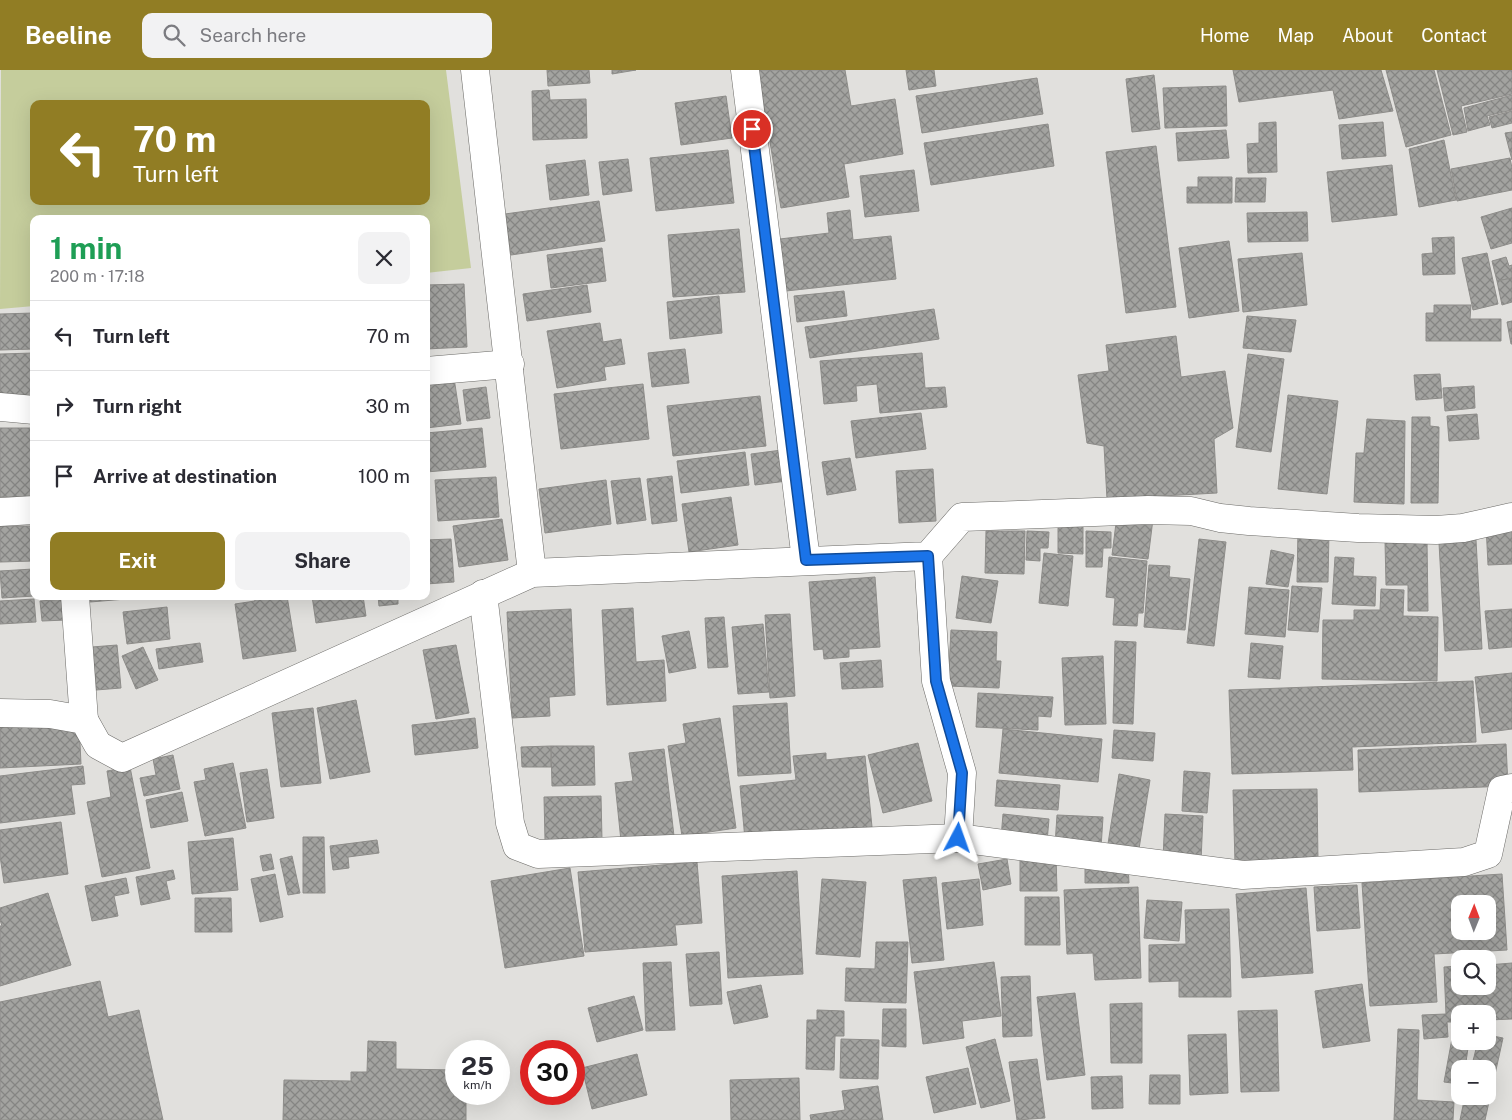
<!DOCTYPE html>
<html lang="en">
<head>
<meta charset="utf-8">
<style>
  :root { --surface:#fff; --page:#f2f2f3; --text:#2b2b33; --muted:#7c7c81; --line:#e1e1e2; --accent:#917d24 }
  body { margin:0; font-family:"Public Sans",sans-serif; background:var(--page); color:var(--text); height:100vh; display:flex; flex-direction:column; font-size:19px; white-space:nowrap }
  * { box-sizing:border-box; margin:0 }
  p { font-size:16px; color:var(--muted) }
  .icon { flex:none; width:28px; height:28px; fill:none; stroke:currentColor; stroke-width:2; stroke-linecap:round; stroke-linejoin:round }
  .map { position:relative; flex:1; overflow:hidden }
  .sheet { position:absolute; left:30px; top:145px; width:400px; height:385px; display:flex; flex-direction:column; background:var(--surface); border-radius:10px; box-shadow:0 5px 20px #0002 }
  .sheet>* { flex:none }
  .top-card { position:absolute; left:30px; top:30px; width:400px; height:105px; border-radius:10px; box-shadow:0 5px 20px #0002; background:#917d24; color:#fff; overflow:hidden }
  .needle { width:32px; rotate:1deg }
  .controls { position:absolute; left:1451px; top:825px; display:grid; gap:10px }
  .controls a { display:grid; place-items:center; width:45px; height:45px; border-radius:10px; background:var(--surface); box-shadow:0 5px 20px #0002; font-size:25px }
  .speed { position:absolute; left:445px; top:970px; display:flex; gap:10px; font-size:25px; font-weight:700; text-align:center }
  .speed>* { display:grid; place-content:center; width:65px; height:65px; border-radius:50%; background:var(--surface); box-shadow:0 5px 20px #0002; line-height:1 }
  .speed small { font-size:12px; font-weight:400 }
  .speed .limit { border:8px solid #d22; background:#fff; color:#111 }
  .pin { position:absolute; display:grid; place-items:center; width:42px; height:42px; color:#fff; margin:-21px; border:2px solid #fff; border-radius:50%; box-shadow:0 1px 5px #0007 }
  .me { position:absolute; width:55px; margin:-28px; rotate:4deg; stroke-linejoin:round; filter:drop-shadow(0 0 4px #0008) }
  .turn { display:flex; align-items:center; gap:18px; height:105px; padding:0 20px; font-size:22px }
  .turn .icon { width:65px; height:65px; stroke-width:2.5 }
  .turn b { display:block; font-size:35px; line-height:42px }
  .round { display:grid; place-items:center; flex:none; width:52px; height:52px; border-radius:10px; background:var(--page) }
  .overview { display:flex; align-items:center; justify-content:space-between; height:85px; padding:0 20px }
  h1 { font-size:30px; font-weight:700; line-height:38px; color:#1e9e55 }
  .primary-button { display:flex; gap:10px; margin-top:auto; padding:10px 20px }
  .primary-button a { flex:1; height:58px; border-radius:10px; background:var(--accent); color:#fff; font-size:20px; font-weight:700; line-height:58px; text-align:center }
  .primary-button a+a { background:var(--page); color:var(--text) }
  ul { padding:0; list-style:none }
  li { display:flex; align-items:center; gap:15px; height:70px; padding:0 20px; border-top:1px solid var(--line) }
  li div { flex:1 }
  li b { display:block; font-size:19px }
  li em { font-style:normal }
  header { display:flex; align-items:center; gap:30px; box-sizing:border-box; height:70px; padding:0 25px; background:var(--accent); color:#fff }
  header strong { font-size:24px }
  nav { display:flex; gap:28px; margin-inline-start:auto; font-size:18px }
  .search { width:350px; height:45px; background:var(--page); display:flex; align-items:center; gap:12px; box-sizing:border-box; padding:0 18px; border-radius:10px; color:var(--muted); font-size:19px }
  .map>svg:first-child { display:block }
</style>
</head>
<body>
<header>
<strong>Beeline</strong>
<div class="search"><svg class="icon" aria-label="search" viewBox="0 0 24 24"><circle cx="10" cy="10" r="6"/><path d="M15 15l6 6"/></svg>Search here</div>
<nav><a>Home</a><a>Map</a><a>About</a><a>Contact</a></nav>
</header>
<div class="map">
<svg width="1512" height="1050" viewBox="0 0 1512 1050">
  <defs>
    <pattern id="building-cross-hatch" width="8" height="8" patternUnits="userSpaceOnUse" patternTransform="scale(1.25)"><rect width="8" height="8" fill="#a3a3a0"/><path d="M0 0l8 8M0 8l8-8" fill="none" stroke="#858583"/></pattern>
  </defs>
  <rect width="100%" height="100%" fill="#e1e0dd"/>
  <!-- green -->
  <path fill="#c5cd9c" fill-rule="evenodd" d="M1,0H446L471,198L426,203V149H34V236L0,239ZM34,34H426V131H34Z"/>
  <!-- building -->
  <g fill="url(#building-cross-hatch)" stroke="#8d8c89" fill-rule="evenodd">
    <polygon points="547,0 589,0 590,13 548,16"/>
    <polygon points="612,0 636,0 612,4"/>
    <polygon points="758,0 845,0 851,36 895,29 903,84 844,94 849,127 781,138"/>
    <polygon points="906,0 934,0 936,16 909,20"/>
    <polygon points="1233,0 1381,0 1393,41 1339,49 1333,20 1239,32"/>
    <polygon points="1386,0 1434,0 1451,65 1406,77"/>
    <polygon points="1437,0 1512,0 1512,24 1461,36 1467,62 1453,65"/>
    <polygon points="1154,5 1160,59 1132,62 1126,9"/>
    <polygon points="1037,8 1043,44 922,63 916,26"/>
    <polygon points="1226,16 1227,56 1165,58 1163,18"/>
    <polygon points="549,20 550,30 586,29 587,68 533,70 532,21"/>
    <polygon points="1512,25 1512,40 1487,46 1490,55 1468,61 1464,38"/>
    <polygon points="726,26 732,68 681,75 675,33"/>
    <polygon points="1512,41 1512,53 1492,58 1489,47"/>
    <polygon points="1276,52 1277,102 1248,103 1247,74 1259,73 1259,53"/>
    <polygon points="1383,52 1386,86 1342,89 1339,55"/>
    <polygon points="1048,54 1054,96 931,115 924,73"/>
    <polygon points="1226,60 1229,88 1178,91 1176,63"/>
    <polygon points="1512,62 1512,90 1505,63"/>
    <polygon points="1444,70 1456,130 1419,137 1409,79"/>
    <polygon points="1156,76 1176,237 1126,243 1106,82"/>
    <polygon points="728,80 734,133 656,141 650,88"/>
    <polygon points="1510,88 1512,98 1512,120 1457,131 1451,99"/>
    <polygon points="628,89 632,121 603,125 599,92"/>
    <polygon points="585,90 589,125 550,130 546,95"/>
    <polygon points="1392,95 1397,145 1332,152 1327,102"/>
    <polygon points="914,100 919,141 865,147 860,106"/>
    <polygon points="1198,107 1232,107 1232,133 1187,133 1187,117 1198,117"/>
    <polygon points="1236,108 1266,108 1265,132 1235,132"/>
    <polygon points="599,131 605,171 511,185 505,144"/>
    <polygon points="1512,138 1512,173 1491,179 1481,147"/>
    <polygon points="850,140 853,170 891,166 896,209 786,221 780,169 829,163 827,143"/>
    <polygon points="1307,142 1308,171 1248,172 1247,143"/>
    <polygon points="739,159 745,222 673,227 668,165"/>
    <polygon points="1454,167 1455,204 1423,205 1422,184 1433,183 1432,168"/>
    <polygon points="1229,171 1239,241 1189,248 1179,178"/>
    <polygon points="602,178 606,211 551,218 547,185"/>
    <polygon points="1302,183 1307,235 1243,242 1238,189"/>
    <polygon points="1487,183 1498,234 1473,240 1462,188"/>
    <polygon points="1506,187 1509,196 1512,195 1512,208 1497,211 1492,191"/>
    <polygon points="1512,208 1512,232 1502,235 1497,211"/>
    <polygon points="464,214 467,277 426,279 426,215"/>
    <polygon points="587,215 591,242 527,251 523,224"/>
    <polygon points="844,221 847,246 797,252 794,226"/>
    <polygon points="719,226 722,263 670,269 667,232"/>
    <polygon points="1434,235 1471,235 1470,249 1501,249 1501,271 1426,271 1426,243 1434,243"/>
    <polygon points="934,239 939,269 810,288 805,257"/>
    <polygon points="34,243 34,279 0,280 0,244"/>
    <polygon points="1247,246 1296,250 1291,282 1243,278"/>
    <polygon points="1512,251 1512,274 1511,274 1507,252"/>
    <polygon points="600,253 603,272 621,269 625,294 604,297 606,310 557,318 547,261"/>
    <polygon points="1176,266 1181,307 1225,301 1233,358 1214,369 1217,423 1107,429 1104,376 1087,373 1078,305 1109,301 1106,275"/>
    <polygon points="685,279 689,313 652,317 648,283"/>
    <polygon points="34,283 34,326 0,326 0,284"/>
    <polygon points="922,283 925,318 945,317 947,337 880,343 877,314 856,316 857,331 824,334 820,291"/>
    <polygon points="1248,284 1284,289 1271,382 1236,377"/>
    <polygon points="1440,304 1442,328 1416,330 1414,305"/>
    <polygon points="454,308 461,354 426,358 426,312"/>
    <polygon points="643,314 649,369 561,379 554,324"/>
    <polygon points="1474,316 1475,338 1445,341 1443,318"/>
    <polygon points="486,317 490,348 467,351 463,320"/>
    <polygon points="1288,325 1338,331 1327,424 1278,419"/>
    <polygon points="760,326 766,376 673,386 667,336"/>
    <polygon points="921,343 926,379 856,388 851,351"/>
    <polygon points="1477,344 1479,369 1449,371 1447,346"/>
    <polygon points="1412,347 1430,347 1430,356 1439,357 1438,433 1411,433"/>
    <polygon points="1367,349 1405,351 1404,434 1354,432 1356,383 1364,383"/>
    <rect x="0" y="358" width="34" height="69"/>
    <polygon points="482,358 486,397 426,402 426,363"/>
    <polygon points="782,380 787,411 755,415 751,384"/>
    <polygon points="745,382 749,415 681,423 677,391"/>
    <polygon points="850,388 856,420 827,425 822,392"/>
    <polygon points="933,399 936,451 899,453 896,401"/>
    <polygon points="672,406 677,451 652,454 647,409"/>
    <polygon points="496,407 499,447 438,451 435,410"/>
    <polygon points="640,408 646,450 617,454 611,411"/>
    <polygon points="606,410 611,454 545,463 539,419"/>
    <polygon points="731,427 738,475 689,482 682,434"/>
    <polygon points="1117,445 1153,449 1148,489 1112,485"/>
    <polygon points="502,449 508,490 459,497 453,456"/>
    <polygon points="1058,454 1083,454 1083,484 1058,483"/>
    <polygon points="1486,455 1512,455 1512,494 1488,495"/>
    <polygon points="0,456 34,456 34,491 0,492"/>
    <polygon points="1298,460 1329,461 1328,512 1297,512"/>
    <polygon points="986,461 1025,461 1024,504 985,503"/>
    <polygon points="1027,461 1049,462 1048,478 1040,478 1040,491 1026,490"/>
    <polygon points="1086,461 1111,462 1111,478 1103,478 1102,497 1086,497"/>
    <polygon points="451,469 454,512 426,514 426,470"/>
    <polygon points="1199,469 1226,472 1214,576 1187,573"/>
    <polygon points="1476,470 1482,579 1445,581 1439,473"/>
    <polygon points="1385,471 1427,471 1428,541 1408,541 1408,515 1386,515"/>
    <polygon points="1271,480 1294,485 1288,517 1266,514"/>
    <polygon points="1044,483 1073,486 1068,536 1039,533"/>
    <polygon points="1109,487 1147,491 1143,543 1138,543 1137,556 1113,555 1115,528 1106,527"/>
    <polygon points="1335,487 1354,488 1353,506 1376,507 1375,536 1332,534"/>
    <polygon points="1149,495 1170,496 1169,507 1190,509 1185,560 1144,557"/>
    <polygon points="33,499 34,526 2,528 0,501"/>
    <polygon points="962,506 998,511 991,553 956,548"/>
    <polygon points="875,507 880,577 849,579 849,587 824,589 823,579 814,580 809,512"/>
    <polygon points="1292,516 1322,518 1318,562 1288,560"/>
    <polygon points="1249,517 1289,520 1285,567 1245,564"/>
    <polygon points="1381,519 1404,520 1403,546 1438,547 1437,611 1322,609 1323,550 1354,550 1354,540 1380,540"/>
    <polygon points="90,526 162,526 90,532"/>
    <polygon points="254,526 287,526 296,581 243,589 235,534 255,531"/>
    <polygon points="312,526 363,526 366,546 316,553"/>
    <polygon points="378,526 398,526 398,534 379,536"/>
    <polygon points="34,529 36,552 0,554 0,531"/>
    <polygon points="65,529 66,550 42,551 40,531"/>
    <polygon points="167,537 170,569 127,574 123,542"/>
    <polygon points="633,538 636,592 664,590 666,631 607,635 602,540"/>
    <polygon points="571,539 575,625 549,627 550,646 512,648 507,542"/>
    <polygon points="1512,539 1512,577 1489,579 1485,541"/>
    <polygon points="790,544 795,626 770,628 765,545"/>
    <polygon points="724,547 728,597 708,598 705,548"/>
    <polygon points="763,554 769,622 738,624 732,557"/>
    <polygon points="951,560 997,562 996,591 1001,591 999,618 948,616"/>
    <polygon points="689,561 696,598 669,603 662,566"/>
    <polygon points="1115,571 1136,572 1133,654 1113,653"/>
    <polygon points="200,573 203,592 159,599 156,579"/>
    <polygon points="1251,573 1283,576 1280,609 1248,607"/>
    <polygon points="117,575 121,618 96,620 92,577"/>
    <polygon points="456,575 469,643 436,649 423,580"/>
    <polygon points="143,577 158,610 136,619 122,586"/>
    <polygon points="1103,586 1106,654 1065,655 1062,588"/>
    <polygon points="881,590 883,617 842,619 840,593"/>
    <polygon points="1512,603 1512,659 1482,663 1475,607"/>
    <polygon points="1473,611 1476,672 1352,677 1353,700 1232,704 1229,620"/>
    <polygon points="978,623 1053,627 1051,647 1038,646 1038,660 976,657"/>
    <polygon points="356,630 370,702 330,709 317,638"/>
    <polygon points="787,633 791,703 738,706 733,636"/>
    <polygon points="313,638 321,713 281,717 272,643"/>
    <polygon points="475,648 478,678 415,685 412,655"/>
    <polygon points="720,648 736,758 682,766 668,676 686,673 683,654"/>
    <polygon points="79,653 81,694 0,698 0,657"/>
    <polygon points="1003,659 1102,669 1098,712 999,703"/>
    <polygon points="1114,660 1155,663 1153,691 1112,688"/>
    <polygon points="918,673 932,731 883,743 868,685"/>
    <polygon points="1506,674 1508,716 1359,722 1358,680"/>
    <polygon points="551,676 594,676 595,715 552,716"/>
    <polygon points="551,676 551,697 522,697 521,677"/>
    <polygon points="664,679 674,766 621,771 615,713 633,711 629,683"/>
    <polygon points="826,683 826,690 865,686 872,757 745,769 740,716 796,710 793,686"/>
    <polygon points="173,685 180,719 144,726 140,708 156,705 153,689"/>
    <polygon points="233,693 246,758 205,766 194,712 206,710 204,699"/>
    <polygon points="83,696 85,714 71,715 75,744 0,753 0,706"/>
    <polygon points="130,697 150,798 102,807 87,732 111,727 107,701"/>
    <polygon points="267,699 274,748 247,752 240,703"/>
    <polygon points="1184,701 1210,703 1207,743 1182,741"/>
    <polygon points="1119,704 1150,710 1138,785 1107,780"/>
    <polygon points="997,710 1060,715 1058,740 995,736"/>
    <polygon points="1317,719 1318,791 1235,793 1233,720"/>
    <polygon points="182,722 188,751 151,758 146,730"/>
    <polygon points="601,726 602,770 545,770 544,727"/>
    <polygon points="1003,744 1049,749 1047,772 1001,768"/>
    <polygon points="1165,744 1203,746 1201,791 1163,789"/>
    <polygon points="1057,745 1103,747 1101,778 1055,775"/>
    <polygon points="61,752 68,804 4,813 0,786 0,760"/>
    <polygon points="303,767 324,767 325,823 303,823"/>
    <polygon points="233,768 238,820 192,824 188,772"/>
    <polygon points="377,770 379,783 348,787 349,798 333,800 330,776"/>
    <polygon points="271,784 274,799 263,801 260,786"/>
    <polygon points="292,786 300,823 288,825 280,789"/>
    <polygon points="1056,786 1057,821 1020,821 1020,787"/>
    <polygon points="1007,789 1011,814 983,820 978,794"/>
    <polygon points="697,792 702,853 675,855 677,875 585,882 578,802"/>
    <polygon points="1085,794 1128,794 1129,813 1085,813"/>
    <polygon points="570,798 584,886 505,898 491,811"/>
    <polygon points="173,800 175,809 166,811 170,829 141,835 136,807"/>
    <polygon points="797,801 803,904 728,908 722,806"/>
    <polygon points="275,804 283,847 260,852 251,809"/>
    <path d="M1502,804L1507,880L1434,884L1437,932L1370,936L1362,813ZM1460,834H1488V861H1460Z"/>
    <polygon points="936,807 944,890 912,893 903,810"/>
    <polygon points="126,808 129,823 114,826 118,846 92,851 85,816"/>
    <polygon points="822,809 866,812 860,887 816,884"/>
    <polygon points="979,809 983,855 947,859 942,813"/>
    <polygon points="1357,815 1360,858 1317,861 1314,817"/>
    <polygon points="1138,817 1141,908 1095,910 1093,883 1067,884 1064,820"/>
    <polygon points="1306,818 1313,903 1242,908 1236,824"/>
    <polygon points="48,823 71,895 0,916 0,856 2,856 0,850 0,838"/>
    <polygon points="1025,827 1059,827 1060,875 1025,875"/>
    <polygon points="195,828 231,828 232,862 195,862"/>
    <polygon points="1147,830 1182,832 1179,871 1144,868"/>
    <polygon points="1229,839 1231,927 1179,927 1179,911 1149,912 1149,875 1186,874 1185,840"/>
    <polygon points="876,872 908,872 906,933 845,931 846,898 875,899"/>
    <polygon points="719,882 722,934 690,936 686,884"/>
    <polygon points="671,892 675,960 646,961 643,893"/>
    <polygon points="994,892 1001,946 962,951 964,968 923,974 914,902"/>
    <polygon points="1512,893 1512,949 1488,950 1488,944 1460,944 1460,952 1447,952 1448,967 1424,969 1422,945 1446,944 1444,897 1460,896 1460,916 1488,916 1488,895"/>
    <polygon points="1030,906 1032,966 1003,967 1001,907"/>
    <polygon points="100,911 108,947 139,940 163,1050 0,1050 0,932"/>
    <polygon points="1362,914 1370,971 1323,978 1315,921"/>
    <polygon points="761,915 768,947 734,954 727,922"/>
    <polygon points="1075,923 1085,1005 1047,1010 1037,927"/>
    <polygon points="634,926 643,960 597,972 588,938"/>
    <polygon points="1142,933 1142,993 1111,993 1110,934"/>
    <polygon points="883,939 906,939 906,977 882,976"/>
    <polygon points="817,940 844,941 844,966 835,966 834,1000 806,999 807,950 817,950"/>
    <polygon points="1277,940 1279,1021 1241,1022 1238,941"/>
    <polygon points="1398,959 1419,960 1417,1030 1454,1032 1453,1050 1394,1050"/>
    <polygon points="1453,963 1460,964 1460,971 1469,971 1465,999 1460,999 1460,1014 1444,1012"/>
    <polygon points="1226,964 1228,1023 1190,1025 1188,965"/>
    <polygon points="1488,965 1503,968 1485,1050 1460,1050 1465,1026 1488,1026 1488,999 1471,999 1478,971 1488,971"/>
    <polygon points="841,969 879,970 878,1009 840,1008"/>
    <polygon points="995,969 1010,1031 981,1038 966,977"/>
    <polygon points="368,971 396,972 396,999 456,1000 456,1024 466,1024 466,1050 283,1050 284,1010 351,1011 351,1002 367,1002"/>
    <polygon points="637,984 647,1025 592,1039 582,998"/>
    <polygon points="1037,989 1045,1048 1017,1050 1009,992"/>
    <polygon points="968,998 976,1034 934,1043 926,1007"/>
    <polygon points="1150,1005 1180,1005 1180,1034 1149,1034"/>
    <polygon points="1122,1006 1123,1038 1092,1039 1091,1007"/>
    <polygon points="799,1008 800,1050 731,1050 730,1010"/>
    <polygon points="878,1016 883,1050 811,1050 810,1045 845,1040 842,1021"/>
  </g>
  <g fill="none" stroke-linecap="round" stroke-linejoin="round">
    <!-- minor casing -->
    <g stroke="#6b6a67" stroke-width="29">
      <g id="minor">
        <polyline points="475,0 532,503"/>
        <polyline points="745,0 806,490"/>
        <polyline points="426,301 510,294"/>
        <polyline points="0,337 34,340"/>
        <polyline points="0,442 34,440"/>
        <polyline points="928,486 936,611 962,703 958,768"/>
        <polyline points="483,524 510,753 517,776 538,784 958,768 1243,805 1464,792 1488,784 1502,720 1512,718"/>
        <polyline points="75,526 84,650"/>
        <polyline points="0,643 50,644 84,650 98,675 122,688 532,503 928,486 962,447 1148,440 1191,441 1220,448 1249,451 1358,458 1436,460 1463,458 1512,447"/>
      </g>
    </g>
    <!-- minor -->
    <use href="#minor" stroke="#fff" stroke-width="28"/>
  </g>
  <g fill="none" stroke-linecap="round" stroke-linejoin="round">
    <!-- route casing -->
    <g stroke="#114b97" stroke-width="12">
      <polyline id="route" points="752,59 806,490 928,486 936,611 962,703 958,768"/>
    </g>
    <!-- route -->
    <use href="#route" stroke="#1a73e8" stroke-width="9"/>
  </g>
</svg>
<div class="controls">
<a><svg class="needle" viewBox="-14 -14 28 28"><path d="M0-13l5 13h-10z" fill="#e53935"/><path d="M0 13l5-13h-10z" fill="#7c7c81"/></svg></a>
<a><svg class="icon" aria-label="search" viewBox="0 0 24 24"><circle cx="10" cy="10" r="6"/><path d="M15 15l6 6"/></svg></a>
<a>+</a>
<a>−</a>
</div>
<div class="speed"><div>25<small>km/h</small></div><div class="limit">30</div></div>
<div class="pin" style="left:752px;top:59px;background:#d93025"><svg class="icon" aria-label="arrive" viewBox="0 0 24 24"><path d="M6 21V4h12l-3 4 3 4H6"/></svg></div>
<svg class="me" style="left:958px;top:768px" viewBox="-20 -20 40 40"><path d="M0-17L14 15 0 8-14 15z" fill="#1a73e8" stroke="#fff" stroke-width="4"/></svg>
<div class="top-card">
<div class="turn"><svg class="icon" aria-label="left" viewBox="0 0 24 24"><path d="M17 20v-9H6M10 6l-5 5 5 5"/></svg><div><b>70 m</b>Turn left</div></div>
</div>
<section class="sheet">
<div class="overview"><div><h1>1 min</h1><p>200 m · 17:18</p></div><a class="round"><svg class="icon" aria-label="close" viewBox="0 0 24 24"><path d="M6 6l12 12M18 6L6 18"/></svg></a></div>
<ul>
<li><svg class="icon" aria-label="left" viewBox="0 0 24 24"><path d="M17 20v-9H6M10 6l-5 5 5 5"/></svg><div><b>Turn left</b></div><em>70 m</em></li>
<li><svg class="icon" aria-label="right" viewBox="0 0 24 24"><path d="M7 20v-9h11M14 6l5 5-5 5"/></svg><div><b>Turn right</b></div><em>30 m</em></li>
<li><svg class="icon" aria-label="arrive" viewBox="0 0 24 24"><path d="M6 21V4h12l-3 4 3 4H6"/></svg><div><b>Arrive at destination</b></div><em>100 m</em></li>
</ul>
<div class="primary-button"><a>Exit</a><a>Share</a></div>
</section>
</div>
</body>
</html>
